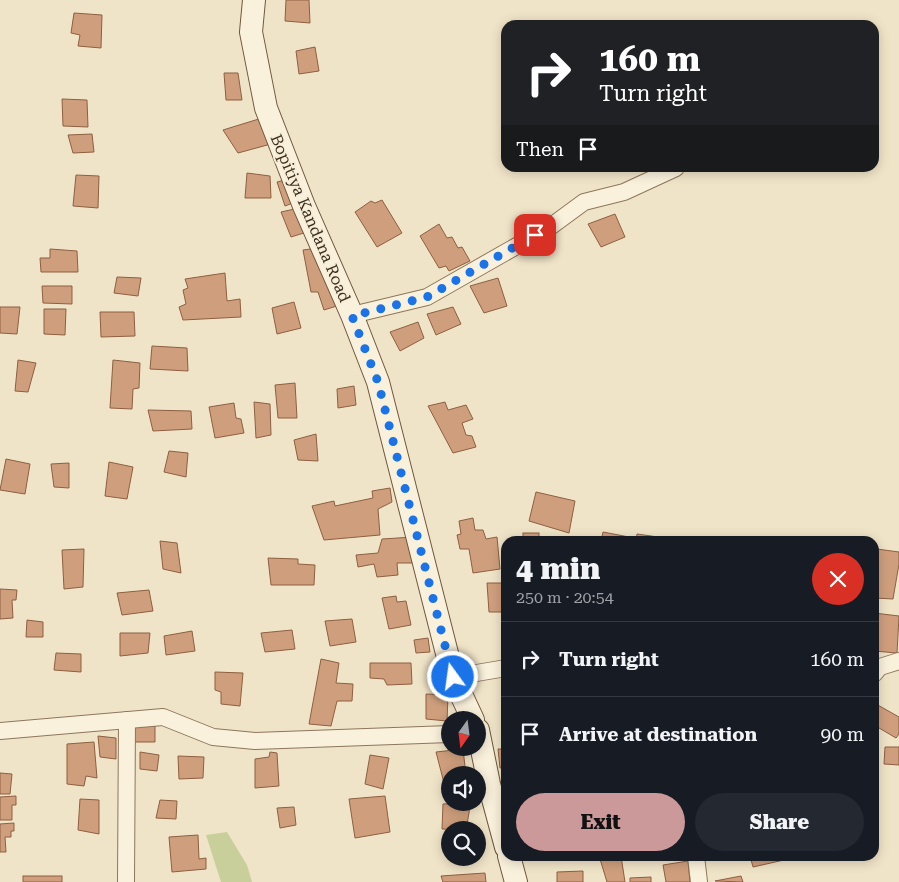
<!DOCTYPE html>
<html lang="en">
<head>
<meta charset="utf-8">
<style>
  :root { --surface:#171b24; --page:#242831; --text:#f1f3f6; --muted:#9ea1a6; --line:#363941; --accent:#cc999b }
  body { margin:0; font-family:"Roboto Serif",serif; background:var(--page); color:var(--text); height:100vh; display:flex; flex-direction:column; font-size:19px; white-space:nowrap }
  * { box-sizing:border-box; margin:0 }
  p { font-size:16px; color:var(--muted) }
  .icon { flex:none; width:28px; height:28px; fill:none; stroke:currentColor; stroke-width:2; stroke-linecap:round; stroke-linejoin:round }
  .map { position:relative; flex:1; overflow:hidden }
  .drawer { position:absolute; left:501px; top:536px; width:378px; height:325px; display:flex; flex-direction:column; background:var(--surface); border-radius:15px; box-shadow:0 2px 12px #0003 }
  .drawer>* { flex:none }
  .banner { position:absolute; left:501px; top:20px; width:378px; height:152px; border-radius:15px; box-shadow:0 2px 12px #0003; background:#202124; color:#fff; overflow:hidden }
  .needle { width:32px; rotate:194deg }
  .tools { position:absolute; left:441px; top:711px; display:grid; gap:10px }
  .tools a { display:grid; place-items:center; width:45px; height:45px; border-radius:50%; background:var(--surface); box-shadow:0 2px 12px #0003; font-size:25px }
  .pin { position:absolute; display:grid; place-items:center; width:42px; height:42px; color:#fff; margin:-21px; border-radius:10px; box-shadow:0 2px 8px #0006 }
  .me { position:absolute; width:55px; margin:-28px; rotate:346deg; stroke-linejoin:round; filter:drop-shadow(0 0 4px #0008) }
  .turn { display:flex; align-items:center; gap:18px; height:105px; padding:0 15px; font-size:22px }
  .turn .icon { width:65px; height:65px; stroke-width:2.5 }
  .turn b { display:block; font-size:35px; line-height:42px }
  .then { display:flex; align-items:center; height:48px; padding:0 15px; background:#0003; gap:10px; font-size:19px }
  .round { display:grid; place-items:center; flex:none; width:52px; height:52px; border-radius:26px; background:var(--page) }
  .head { display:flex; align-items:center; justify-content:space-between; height:85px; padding:0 15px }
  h1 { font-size:30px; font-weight:800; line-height:38px }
  .cta { display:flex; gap:10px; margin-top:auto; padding:10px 15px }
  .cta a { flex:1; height:58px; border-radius:30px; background:var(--accent); color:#111; font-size:20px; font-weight:800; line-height:58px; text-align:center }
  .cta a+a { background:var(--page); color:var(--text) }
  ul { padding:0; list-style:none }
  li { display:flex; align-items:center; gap:15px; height:75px; padding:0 15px; border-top:1px solid var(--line) }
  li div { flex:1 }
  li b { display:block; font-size:19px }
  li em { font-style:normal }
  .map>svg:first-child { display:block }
</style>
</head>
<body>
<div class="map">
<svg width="899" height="882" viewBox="0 0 899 882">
  <rect width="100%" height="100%" fill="#f0e4c8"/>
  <!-- green -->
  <polygon fill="#c9cf9b" points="227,832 247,865 252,882 221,882 206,835"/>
  <!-- building -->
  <g fill="#cf9f7d" stroke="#8d5f41">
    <polygon points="286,0 309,0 310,23 285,21"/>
    <polygon points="74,13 102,15 101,48 78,46 80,35 71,33"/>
    <polygon points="315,47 319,71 299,74 296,51"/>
    <polygon points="224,73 238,73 242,100 226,100"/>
    <polygon points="62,99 87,100 88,127 63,126"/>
    <polygon points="262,118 271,144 238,153 223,130"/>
    <polygon points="92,134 94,152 73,153 68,135"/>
    <polygon points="247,173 270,176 271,198 245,198"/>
    <polygon points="76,175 99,176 98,208 73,206"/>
    <polygon points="289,179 298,201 285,206 277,182"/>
    <polygon points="382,200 402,233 377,247 355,212 371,201 375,203"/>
    <polygon points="299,208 307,232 291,237 281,212"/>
    <polygon points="615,214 625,237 601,247 588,224"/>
    <polygon points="439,224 447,238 452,237 458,248 462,247 470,261 449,271 446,266 439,268 420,236"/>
    <polygon points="318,248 343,304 324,310 318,292 311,292 303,250"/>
    <polygon points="50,249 77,251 78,272 41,272 40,258 50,258"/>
    <polygon points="225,273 227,301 240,299 241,317 183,320 179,307 186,304 183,290 188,288 185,279"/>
    <polygon points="117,277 141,278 138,296 114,293"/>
    <polygon points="498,278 507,306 484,313 470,286"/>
    <polygon points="42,286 72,286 72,304 43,303"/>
    <polygon points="294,302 301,328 277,334 272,308"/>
    <polygon points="0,307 20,307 17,334 0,333"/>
    <polygon points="453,307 461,324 436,335 427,314"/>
    <polygon points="44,309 66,309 65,335 44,334"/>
    <polygon points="100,312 134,312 135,336 101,337"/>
    <polygon points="418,322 424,338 400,351 390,332"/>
    <polygon points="152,346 187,348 188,371 150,369"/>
    <polygon points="18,360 36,363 28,392 15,391"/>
    <polygon points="113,360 140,363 139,388 133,389 132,409 110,408"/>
    <polygon points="295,383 297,418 278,418 275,385"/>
    <polygon points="354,386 356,405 338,408 337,389"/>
    <polygon points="254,402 270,404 271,435 256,438"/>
    <polygon points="445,402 448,410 466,405 473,419 462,423 466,435 472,436 476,447 453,453 428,406"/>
    <polygon points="234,403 236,418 241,419 244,433 215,438 209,407"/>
    <polygon points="148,410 191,411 192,429 153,431"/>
    <polygon points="316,434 318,461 298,460 294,440"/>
    <polygon points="169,451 188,453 186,477 164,472"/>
    <polygon points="6,459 30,464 25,494 0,490"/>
    <polygon points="109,462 133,467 127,499 105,496"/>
    <polygon points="69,463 69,488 54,487 51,464"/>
    <polygon points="390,488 392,502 378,509 380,535 324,540 312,506 334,501 335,506 373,498 372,491"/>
    <polygon points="536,492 575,501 569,533 529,521"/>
    <polygon points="473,518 475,530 483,530 486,539 497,537 500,569 473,573 469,549 460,549 457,535 461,534 459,521"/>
    <polygon points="603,532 629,537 628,541 601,541"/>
    <rect x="523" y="533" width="16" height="8"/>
    <polygon points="637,534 672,539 671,541 636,541"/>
    <polygon points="413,537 415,563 397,563 398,575 377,577 374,564 358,567 356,555 378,553 382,539"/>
    <polygon points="160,541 177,543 181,573 163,569"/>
    <polygon points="84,549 83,587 64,589 62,550"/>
    <polygon points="877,549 899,552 899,564 893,599 874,598 874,566"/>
    <polygon points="268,558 298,559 298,564 315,565 314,585 271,585"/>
    <polygon points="487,583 506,583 506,612 489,612"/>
    <polygon points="0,589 17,590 16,600 12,600 13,618 0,619"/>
    <polygon points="149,590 153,611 122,615 117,593"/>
    <polygon points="396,596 397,602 406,601 411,625 389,629 382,598"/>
    <polygon points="874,613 899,616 897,653 874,651"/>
    <polygon points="352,619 356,642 330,646 325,621"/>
    <polygon points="27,620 43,622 43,637 26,637"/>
    <polygon points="292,630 295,649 265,652 261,633"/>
    <polygon points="192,631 195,651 166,655 164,636"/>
    <polygon points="120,633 150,633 148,653 120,656"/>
    <polygon points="428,638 430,652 416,653 414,640"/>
    <polygon points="56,653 81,654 81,672 54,670"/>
    <polygon points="321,659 339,663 336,683 353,684 352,701 337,701 331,726 309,724"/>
    <polygon points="370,663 411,663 412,684 387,685 384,679 370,678"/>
    <polygon points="215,672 243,673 240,706 221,704 221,692 215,690"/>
    <polygon points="426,694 448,695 447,721 426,719"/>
    <polygon points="876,704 899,717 899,734 896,738 874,725 874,708"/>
    <polygon points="155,726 155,742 132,742 130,727"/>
    <polygon points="98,736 116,738 116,759 100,757"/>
    <polygon points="503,740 506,740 506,768 500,768 498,749 506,749"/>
    <polygon points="94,742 97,778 86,776 84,786 67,784 67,744"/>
    <polygon points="885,747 899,747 899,765 884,764"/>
    <polygon points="463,749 466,775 450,775 450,783 444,783 436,752"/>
    <polygon points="140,752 159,755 157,771 140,769"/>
    <polygon points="270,752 277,753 279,786 255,788 255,759 269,757"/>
    <polygon points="370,755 389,758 383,789 365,784"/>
    <polygon points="178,756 204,757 203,778 179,779"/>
    <polygon points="0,773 12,774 10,794 0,794"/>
    <polygon points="16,796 16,805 12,805 12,820 0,820 0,797"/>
    <polygon points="385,796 390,832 355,838 349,799"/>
    <polygon points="478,797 479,803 470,807 466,830 442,829 443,804 478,802"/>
    <polygon points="80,799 99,800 99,834 78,830"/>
    <polygon points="160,800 177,801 176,819 156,818"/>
    <polygon points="294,807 296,825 280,828 277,808"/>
    <polygon points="14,823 14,831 11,831 11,837 5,837 6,852 0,852 0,824"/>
    <polygon points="198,835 199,859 206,858 206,869 172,872 169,837"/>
    <polygon points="621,856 625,882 607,882 600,859"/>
    <polygon points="750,856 784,856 784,860 753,867"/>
    <polygon points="688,861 690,882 666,882 663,865"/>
    <polygon points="583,871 583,882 557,882 557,872"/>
    <polygon points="485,873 486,882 443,882 441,876"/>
    <rect x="23" y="876" width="39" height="6"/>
    <polygon points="741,876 743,882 715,881"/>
    <polygon points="651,877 651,882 630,882 630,878"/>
  </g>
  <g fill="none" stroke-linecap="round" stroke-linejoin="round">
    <!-- street casing -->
    <g stroke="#8d765c" stroke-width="18">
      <g id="street">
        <polyline points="352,315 427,297 550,227 584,202 624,192 676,168"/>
        <polyline points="874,674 880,667 899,661"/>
        <polyline points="453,677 506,668"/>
        <polyline points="0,731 163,717 213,737 255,741 450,734"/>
        <polyline points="696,856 699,882"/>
        <polyline points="126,882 127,720"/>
      </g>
    </g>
    <!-- secondary casing -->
    <g stroke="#6f573f" stroke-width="24">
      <g id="secondary">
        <polyline points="254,0 251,32 266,108 304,206 352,315 378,382 453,677 473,720"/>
        <polyline points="478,730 489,784 506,847"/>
        <polyline points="509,856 516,882"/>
      </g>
    </g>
    <!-- street -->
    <use href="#street" stroke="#faf1dc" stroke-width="16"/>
    <!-- secondary -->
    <use href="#secondary" stroke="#faf1dc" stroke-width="22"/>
  </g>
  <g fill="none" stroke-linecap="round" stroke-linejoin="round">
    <!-- route -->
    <polyline stroke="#1a73e8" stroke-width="9" stroke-dasharray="0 16.2" points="453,677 378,382 352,316 427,297 535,235"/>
  </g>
  <g text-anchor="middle" stroke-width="4" stroke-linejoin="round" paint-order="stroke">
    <!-- street labels -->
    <g font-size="16" fill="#3d2e20" stroke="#f7eed8">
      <text transform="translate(311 218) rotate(67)" y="6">Bopitiya Kandana Road</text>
    </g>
  </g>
</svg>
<div class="tools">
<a><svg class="needle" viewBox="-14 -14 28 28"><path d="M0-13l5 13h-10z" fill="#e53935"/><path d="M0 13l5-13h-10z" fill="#9ea1a6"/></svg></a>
<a><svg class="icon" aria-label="sound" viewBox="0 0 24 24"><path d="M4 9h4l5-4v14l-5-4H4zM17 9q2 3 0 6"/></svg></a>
<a><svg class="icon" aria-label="search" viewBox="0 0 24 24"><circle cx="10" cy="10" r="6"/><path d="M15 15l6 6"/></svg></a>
</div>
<div class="pin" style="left:535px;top:235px;background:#d93025"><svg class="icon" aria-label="arrive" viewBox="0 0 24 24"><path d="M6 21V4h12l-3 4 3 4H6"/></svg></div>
<svg class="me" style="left:453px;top:677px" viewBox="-20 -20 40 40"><circle r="17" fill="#1a73e8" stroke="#fff" stroke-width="3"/><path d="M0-11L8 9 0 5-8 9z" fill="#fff"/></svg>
<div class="banner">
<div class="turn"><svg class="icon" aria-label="right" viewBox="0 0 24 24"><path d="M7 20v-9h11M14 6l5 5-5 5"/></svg><div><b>160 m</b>Turn right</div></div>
<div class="then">Then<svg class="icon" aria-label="arrive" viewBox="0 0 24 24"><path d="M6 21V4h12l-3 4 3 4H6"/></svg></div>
</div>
<section class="drawer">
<div class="head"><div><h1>4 min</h1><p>250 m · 20:54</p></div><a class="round" style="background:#d93025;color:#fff"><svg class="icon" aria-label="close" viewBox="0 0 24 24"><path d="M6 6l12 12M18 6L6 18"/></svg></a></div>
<ul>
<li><svg class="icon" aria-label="right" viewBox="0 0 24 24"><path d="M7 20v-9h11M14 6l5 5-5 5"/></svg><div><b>Turn right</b></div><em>160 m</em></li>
<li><svg class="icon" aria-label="arrive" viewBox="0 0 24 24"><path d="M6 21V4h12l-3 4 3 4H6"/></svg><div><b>Arrive at destination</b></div><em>90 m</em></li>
</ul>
<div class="cta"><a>Exit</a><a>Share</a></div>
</section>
</div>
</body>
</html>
